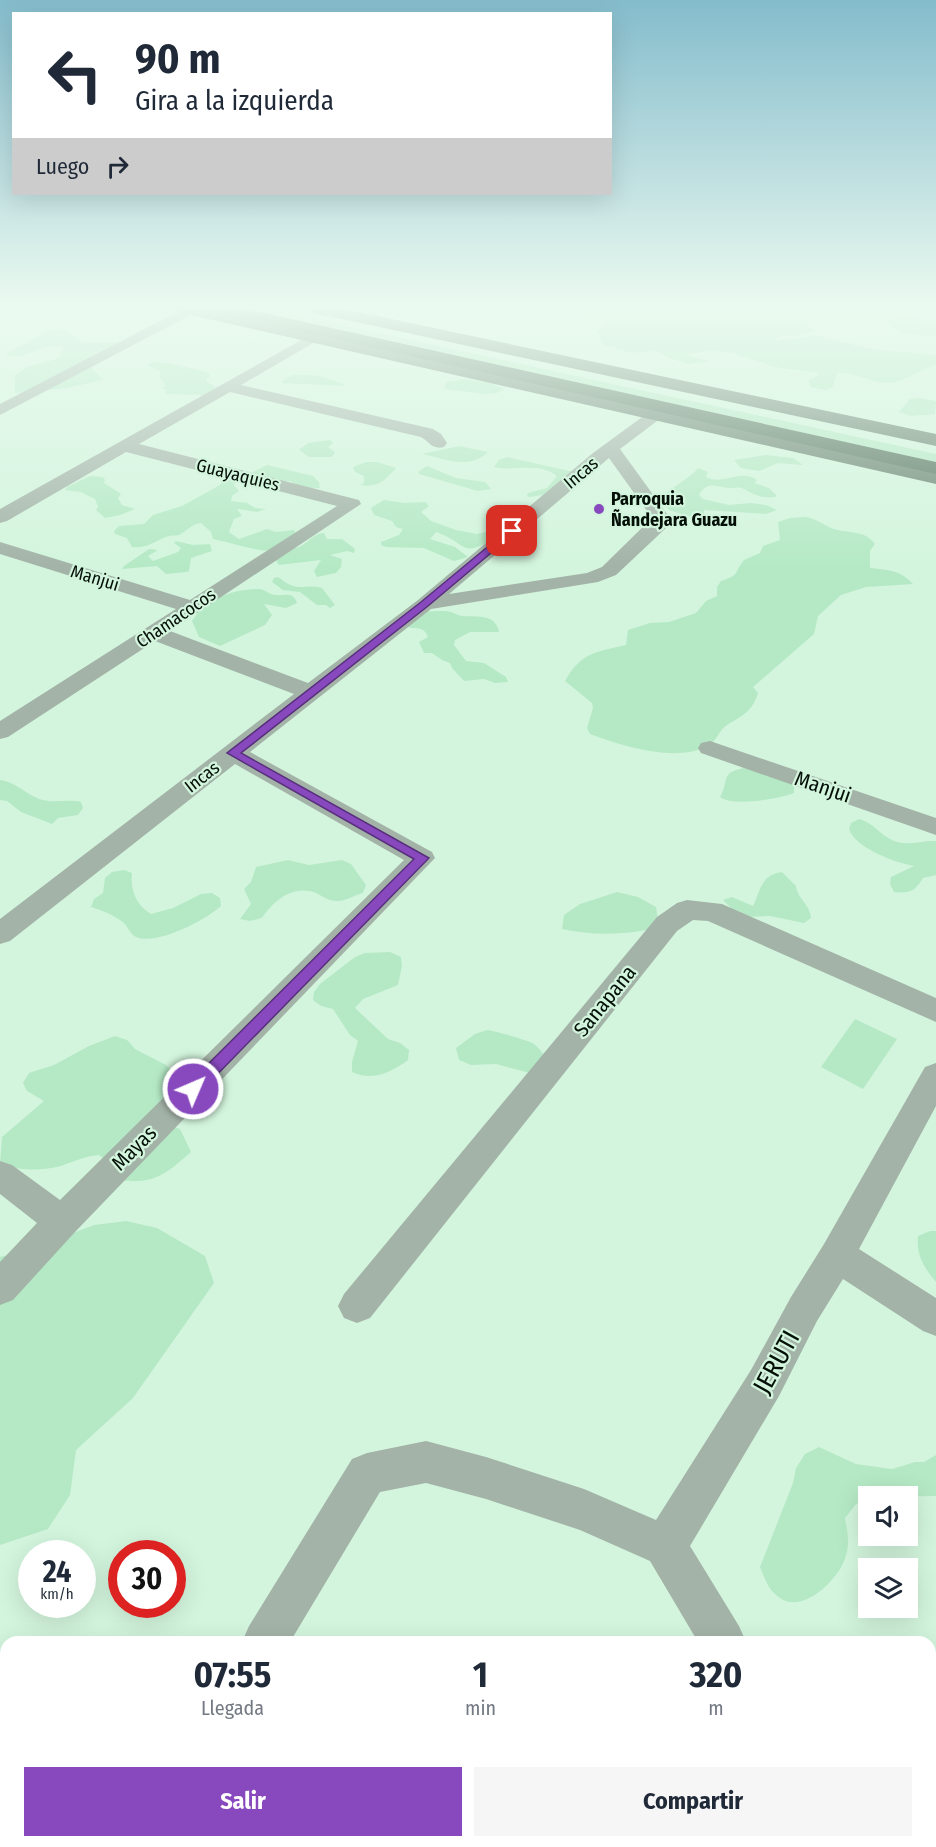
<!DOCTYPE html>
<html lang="es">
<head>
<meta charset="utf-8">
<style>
  :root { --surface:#fff; --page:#f6f6f7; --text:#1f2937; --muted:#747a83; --accent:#8849be }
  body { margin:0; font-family:"Fira Sans Condensed",sans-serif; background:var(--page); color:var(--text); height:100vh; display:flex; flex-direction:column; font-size:22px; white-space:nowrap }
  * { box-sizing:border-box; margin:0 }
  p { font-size:20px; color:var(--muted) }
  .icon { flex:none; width:33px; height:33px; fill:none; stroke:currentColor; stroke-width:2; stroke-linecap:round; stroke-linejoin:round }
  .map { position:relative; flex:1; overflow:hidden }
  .drawer { position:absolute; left:0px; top:1636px; width:936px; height:212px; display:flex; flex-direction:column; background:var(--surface); border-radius:18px 18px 0 0; box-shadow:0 6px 24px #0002 }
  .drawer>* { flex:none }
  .top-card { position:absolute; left:12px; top:12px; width:600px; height:183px; border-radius:0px; box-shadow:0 6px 24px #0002; background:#fff; color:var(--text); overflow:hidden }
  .fabs { position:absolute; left:858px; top:1486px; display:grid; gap:12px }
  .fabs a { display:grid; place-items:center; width:60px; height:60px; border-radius:0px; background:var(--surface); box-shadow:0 6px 24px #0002; font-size:30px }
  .speed { position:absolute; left:18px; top:1540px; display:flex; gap:12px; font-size:30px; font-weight:700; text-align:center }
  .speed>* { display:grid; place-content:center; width:78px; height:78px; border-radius:50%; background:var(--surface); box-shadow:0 6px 24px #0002; line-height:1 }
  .speed small { font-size:15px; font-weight:400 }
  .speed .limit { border:9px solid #d22; background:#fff; color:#111 }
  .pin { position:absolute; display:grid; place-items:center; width:51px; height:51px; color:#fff; margin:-26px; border-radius:12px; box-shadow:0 3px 9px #0006 }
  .me { position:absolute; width:66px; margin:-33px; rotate:45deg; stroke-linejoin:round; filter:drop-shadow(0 0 4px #0008) }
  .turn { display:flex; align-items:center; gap:21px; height:126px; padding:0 24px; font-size:27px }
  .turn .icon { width:78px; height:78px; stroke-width:2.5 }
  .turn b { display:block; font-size:42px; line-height:51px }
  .then { display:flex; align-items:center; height:57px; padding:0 24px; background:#0003; gap:12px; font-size:22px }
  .eta { display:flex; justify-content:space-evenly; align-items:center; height:102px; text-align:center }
  .eta b { font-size:36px; font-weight:700; line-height:42px }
  .button { display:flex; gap:12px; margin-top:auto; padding:12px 24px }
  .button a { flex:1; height:69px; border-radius:0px; background:var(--accent); color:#fff; font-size:24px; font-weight:700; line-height:69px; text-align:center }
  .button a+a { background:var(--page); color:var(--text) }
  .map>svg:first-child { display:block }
</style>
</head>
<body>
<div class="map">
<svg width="936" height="1847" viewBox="0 0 936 1847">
  <rect width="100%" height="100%" fill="#d3f5dd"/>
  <!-- green -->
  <g fill="#b5e9c5">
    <polygon points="236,308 263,308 936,454 936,462"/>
    <path d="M578,308L655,311L681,308H811L890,313L936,320V337L901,333L887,323L871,319L835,318L804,323L816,331L799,336H781L771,341L818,336L876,350L936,355V365C921,369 902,383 888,383C871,383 853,371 837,373L833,387L825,390L810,387L809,380L819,375V373L775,367L733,353L711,350L686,355L709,361L689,364L672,359L654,350L633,353L603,345L597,331L606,326L604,322L625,319L579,314L576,312Z"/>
    <path d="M61,329L83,342H117V346L91,367L103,380L67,388L15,393V375L28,367L59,358L63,348C44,342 24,361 4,355L50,330Z"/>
    <polygon points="153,362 168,363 207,372 210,375 206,381 215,387 215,389 207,395 165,394 167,390 162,388 166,385 160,378 160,371 147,365"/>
    <path d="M293,375C311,374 330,376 346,386L282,383L284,379Z"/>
    <polygon points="463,379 487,382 504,389 497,393 486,394 444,389 446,382"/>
    <polygon points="918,398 936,401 935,414 911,416 899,412 910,399"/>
    <polygon points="330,440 333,443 328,447 335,452 332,457 309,457 299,450 308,443"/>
    <path d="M459,446L488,452C469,471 443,458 422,454Z"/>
    <polygon points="766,455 793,458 803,465 778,463 759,471 741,468 734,460"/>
    <path d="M507,457L574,472L550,494L529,497L527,496L528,493L547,488L557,476C538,461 513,472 494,467L499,460Z"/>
    <path d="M366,462H377L396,468C385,480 379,488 360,485L364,483V476L355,472L353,467Z"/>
    <polygon points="267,465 313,476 319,482 320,488 302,489 290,481 263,482 254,478 253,472"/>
    <polygon points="427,466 456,478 485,482 491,489 478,491 419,474 419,471"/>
    <path d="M698,468L708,472L706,477C723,486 741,468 757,480L754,483L769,488L777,496C765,501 751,493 742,488C740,487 734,488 732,488C718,488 708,479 699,495L703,499L729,505L751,503L766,505L777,510L766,514L704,510V514L694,518L669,510L663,495C674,486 690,478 698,468Z"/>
    <polygon points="90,476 103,477 105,480 104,483 121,494 118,498 122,505 135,509 120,515 105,518 96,510 98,507 95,499 81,492 65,490 67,487"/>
    <path d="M230,479L236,481L234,485L239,491L232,496L231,501L247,503L255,508L266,509L257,512L237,509L242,516L234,519L229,532L239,539L267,529L276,532L294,530L298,537L295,548C307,546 311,534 324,533L327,539H342L355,549L354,553L347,551L330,555L342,559L341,567L336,573L317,577L314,571L321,560L279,565L270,551C250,550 233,543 213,539L211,532L201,523C191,524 187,531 179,535C176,536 173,535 169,536C156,540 147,549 132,547L127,538L115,534L114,531L119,526L144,524L153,515L182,506L220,485L223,480Z"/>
    <path d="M384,500L404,503L425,502L429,506L421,512L431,521L456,530L477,534L490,531L497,533L496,537C460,560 468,543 436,532L430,539L455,547L468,557L454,561L424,548L386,547L381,545V542L399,535L403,529L396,527L392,521L374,515L371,508Z"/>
    <path d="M805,517C816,519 821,523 831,528C846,534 865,529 875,544L870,551V568C887,570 901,570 913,584L866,587L841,595L818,616L814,634L753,687L758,693C753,711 742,716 727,725C719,730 716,742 708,746C676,763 622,746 590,734L587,728L593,708L592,703L565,681C581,652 597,652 626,645L628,630L650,623L669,622L696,613L706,601L717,596V587L721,581C741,575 734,572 744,560L760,553L763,546L780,540L778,522L790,518Z"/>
    <polygon points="176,541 193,545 210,544 212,551 191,558 189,571 186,572 166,574 157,566 122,569 124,566 149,549 158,550 148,556 153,561 178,552 181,548 174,543"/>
    <path d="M278,577C299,594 303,583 322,588L335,605L330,608L326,605H317L300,592L283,590L272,582L274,578Z"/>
    <path d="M260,589C265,590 269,594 275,595C286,596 293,591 297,603L286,608L264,604L272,615L265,625L220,646L199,637L192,621C207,598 233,589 260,589Z"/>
    <path d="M427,611C434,612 444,610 451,612C456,614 459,616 464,616C478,617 496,614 499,632H470L455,640L454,645L466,661L484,663L506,677L508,682L495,683L484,679L464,681L452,668L450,663L442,660L432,653H424L419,642L428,637C423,624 415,631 406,626Z"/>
    <path d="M744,768L791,780L794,786V793C778,799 734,807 720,797C730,780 719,773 744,768Z"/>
    <path d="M0,780C17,782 27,796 43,800C55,803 68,799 81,802L83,808L78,815L58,818L52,824L21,812L7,801L0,800Z"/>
    <path d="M859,819C874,823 879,834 892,840C906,847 922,840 936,841V875L923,878C915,891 910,894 894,892L890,884L891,877L914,866C896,863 855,848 849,829L851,823Z"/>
    <path d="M288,860L309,865L342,860L351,864L366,885L363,893C353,895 346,902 336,901C325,901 319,892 309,891C289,887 272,903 262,918L250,921L240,919L251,904L244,889L251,882L256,867Z"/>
    <path d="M124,870L132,873C130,890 136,905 151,914L173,908L201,894L212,893L220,898L221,906C206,920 156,946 136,937C130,934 128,927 124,923C114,915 103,911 91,907L94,899L103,893L105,878L112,872Z"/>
    <path d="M782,872L796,886C797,898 810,904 811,918L804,923L770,916L748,917L737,914L723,900L732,897L753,906C761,889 761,875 782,872Z"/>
    <path d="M617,892L638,897L656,907L659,927C630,935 592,936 562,929L564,915L580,904Z"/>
    <path d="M390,952L401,957L402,966L398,985L363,999L355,1008L388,1039L400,1043L409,1050L408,1060C392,1072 372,1082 352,1072V1062L358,1041L350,1035L333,1009L321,1006L313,1000L314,992L320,984L355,957L365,953Z"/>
    <polygon points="855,1019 897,1039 863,1089 821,1067"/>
    <path d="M487,1030C492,1030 531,1041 534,1044C539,1048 542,1053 548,1058L534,1074L496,1064L471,1065L459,1060L456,1048L475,1034Z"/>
    <path d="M115,1036L127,1040L135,1049L166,1065L182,1081L168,1125L180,1129L191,1152C166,1174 154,1185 119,1180L108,1162L99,1155C83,1156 72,1163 57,1167C40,1171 18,1170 0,1165L2,1137L44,1101L27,1091L23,1083L29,1073L54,1065L89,1046Z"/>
    <polygon points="126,1221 157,1228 205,1256 214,1283 133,1398 76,1450 70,1495 48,1529 0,1545 0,1257 28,1250 94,1225"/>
    <path d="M930,1231H936V1282C924,1268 916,1255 918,1236Z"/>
    <path d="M819,1447L856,1464L892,1469L915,1462H924L936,1455V1496L868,1497V1500L856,1504L845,1518C847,1530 850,1543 846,1555C841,1578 803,1615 780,1598C768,1590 765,1579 760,1567L793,1483L796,1468L805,1454Z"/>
    <polygon points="930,1701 936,1703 936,1768 930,1767"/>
  </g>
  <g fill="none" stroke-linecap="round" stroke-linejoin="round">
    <!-- street -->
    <g fill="#a4b3a8" fill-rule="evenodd">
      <polygon points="185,308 200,310 0,415 0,404"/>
      <path d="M312,334L319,338L317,341L241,385L433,429L441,434L447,443L444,447C432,450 430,442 421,437L230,392L139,444L359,500L361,504L170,631L308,683L418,600L593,453L649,412L655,410L663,415L661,418L620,449L670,518L666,528L616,575L598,582L431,609L250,752L432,852L435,858L75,1232L13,1300L0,1305V1262L37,1223L0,1194V1161L12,1165L60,1200L404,860L235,764L10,941L0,944V919L294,694L155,641L8,737L0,739V721L176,609L0,554V542L190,600L337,506L126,452L7,521L0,523V509ZM609,458L652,518L602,567L587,573L449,594Z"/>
      <polygon points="710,741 936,818 936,835 701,753 698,748 701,743"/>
      <polygon points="687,900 722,904 936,998 936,1022 708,921 693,920 677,931 370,1318 357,1323 344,1318 338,1306 344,1294 657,917 677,903"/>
      <polygon points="936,1063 936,1106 859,1249 936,1298 936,1336 923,1331 843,1279 817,1321 779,1396 690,1546 739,1626 746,1642 698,1642 650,1561 580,1530 486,1499 426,1483 380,1492 290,1642 242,1642 249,1626 352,1459 367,1453 426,1441 486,1457 584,1489 656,1520 751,1370 791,1297 824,1244 925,1067"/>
      <polygon points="113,1842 164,1842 162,1847 111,1847"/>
      <polygon points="785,1842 835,1842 834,1847 784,1847"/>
    </g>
    <!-- primary -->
    <g fill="#698371" fill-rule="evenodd">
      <polygon points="174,308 206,308 936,472 936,484 182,313"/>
      <polygon points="306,308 339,308 936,434 936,446 314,313"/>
    </g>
    <!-- highway -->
    <polygon fill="#54725d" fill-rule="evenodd" points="210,308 242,308 936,462 936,474 218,313"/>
  </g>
  <!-- sky -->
  <linearGradient id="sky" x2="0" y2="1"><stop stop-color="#84bccc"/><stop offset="0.54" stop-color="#ebfaf0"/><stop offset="1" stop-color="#ebfaf0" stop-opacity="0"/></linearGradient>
  <rect width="936" height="567" fill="url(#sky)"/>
  <!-- route -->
  <polygon fill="#8849be" stroke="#582f7c" stroke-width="1.5" points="509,529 517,531 428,606 241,753 429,858 199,1093 188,1093 185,1089 188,1084 414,859 227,753 421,602"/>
  <!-- markers -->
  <circle fill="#8849be" stroke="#d3f5dd" stroke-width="2" cx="599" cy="509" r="6"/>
  <g text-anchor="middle" stroke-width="4.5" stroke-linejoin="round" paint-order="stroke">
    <!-- far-street labels -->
    <g font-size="18" fill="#040f07" stroke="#d3f5dd">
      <text transform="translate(581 473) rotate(-40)" y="6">Incas</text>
      <text transform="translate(238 475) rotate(14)" y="6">Guayaquies</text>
      <text transform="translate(95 578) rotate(17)" y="6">Manjui</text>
      <text transform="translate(176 618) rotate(-34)" y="6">Chamacocos</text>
      <text transform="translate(202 777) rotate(-38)" y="6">Incas</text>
    </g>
    <!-- far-poi labels -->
    <g font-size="18" font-weight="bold" fill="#040f07" stroke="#d3f5dd" text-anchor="start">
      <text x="611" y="505">Parroquia<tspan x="611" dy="21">Ñandejara Guazu</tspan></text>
    </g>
    <!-- street labels -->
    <g font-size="21" fill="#040f07" stroke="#d3f5dd">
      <text transform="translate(823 787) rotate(19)" y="7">Manjui</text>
      <text transform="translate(605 1001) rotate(-51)" y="7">Sanapana</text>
      <text transform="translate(134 1148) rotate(-45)" y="7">Mayas</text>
    </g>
    <!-- near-street labels -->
    <g font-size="26" fill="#040f07" stroke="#d3f5dd">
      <text transform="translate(776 1362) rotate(-61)" y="9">JERUTI</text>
    </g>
  </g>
</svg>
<div class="fabs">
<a><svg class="icon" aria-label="sound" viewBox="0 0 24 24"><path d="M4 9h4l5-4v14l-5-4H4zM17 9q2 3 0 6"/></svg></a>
<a><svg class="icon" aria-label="layers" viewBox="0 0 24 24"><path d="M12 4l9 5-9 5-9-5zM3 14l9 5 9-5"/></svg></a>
</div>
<div class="speed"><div>24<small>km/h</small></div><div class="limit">30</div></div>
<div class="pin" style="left:512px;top:531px;background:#d93025"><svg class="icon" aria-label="arrive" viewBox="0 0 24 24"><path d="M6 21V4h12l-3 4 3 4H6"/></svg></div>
<svg class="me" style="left:193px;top:1089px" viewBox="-20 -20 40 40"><circle r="17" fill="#8849be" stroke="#fff" stroke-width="3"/><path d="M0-11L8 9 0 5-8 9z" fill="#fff"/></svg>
<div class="top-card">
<div class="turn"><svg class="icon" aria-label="left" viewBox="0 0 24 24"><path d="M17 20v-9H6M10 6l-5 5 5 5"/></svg><div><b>90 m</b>Gira a la izquierda</div></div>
<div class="then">Luego<svg class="icon" aria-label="right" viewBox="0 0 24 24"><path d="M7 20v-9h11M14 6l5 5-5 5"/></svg></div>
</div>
<section class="drawer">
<div class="eta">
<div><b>07:55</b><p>Llegada</p></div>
<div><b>1</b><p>min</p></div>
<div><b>320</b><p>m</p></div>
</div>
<div class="button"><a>Salir</a><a>Compartir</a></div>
</section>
</div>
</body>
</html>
